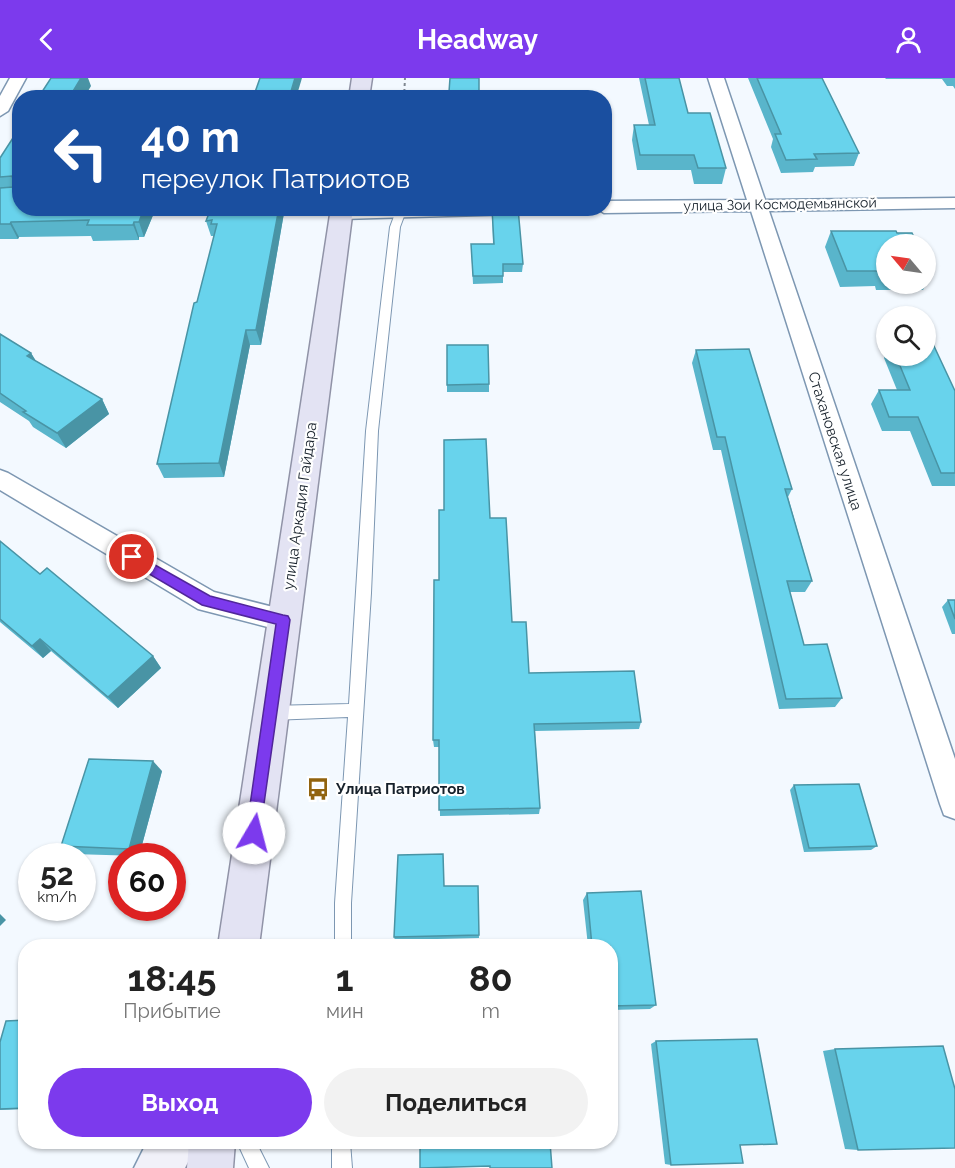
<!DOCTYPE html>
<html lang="ru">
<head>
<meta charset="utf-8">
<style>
  :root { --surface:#fff; --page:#f2f2f2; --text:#222; --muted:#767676; --accent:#7c3aed }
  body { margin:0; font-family:Raleway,sans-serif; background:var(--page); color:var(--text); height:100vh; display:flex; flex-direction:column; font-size:22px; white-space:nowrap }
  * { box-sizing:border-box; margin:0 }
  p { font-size:20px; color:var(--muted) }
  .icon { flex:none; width:33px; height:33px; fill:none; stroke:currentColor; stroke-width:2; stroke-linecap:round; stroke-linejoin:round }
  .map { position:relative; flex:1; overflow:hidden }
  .details { position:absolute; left:18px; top:861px; width:600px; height:210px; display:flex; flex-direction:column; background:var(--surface); border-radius:24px; box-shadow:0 2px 4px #0004 }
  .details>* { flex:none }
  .guide { position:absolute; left:12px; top:12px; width:600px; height:126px; border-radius:24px; box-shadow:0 2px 4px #0004; background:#1a4fa0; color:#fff; overflow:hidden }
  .needle { width:39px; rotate:299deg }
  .fabs { position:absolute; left:876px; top:156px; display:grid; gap:12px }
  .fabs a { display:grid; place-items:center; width:60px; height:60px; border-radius:50%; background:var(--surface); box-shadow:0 2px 4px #0004; font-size:30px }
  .speed { position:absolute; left:18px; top:765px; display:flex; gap:12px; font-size:30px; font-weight:700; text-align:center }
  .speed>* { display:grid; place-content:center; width:78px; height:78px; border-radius:50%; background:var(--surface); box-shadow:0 2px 4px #0004; line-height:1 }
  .speed small { font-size:15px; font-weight:400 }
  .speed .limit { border:9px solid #d22; background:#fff; color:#111 }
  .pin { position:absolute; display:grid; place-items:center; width:51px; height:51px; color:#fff; margin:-26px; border:3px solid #fff; border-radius:50%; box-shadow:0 2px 6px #0007 }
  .me { position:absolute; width:66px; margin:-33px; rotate:8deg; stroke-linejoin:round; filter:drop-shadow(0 0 4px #0008) }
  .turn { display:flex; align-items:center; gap:21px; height:126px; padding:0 30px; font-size:27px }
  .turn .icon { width:78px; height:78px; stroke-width:2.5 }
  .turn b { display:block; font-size:42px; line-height:51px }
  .eta { display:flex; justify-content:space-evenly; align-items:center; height:102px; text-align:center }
  .eta b { font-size:36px; font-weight:700; line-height:42px }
  .primary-button { display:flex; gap:12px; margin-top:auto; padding:12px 30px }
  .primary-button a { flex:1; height:69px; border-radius:36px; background:var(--accent); color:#fff; font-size:24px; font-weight:700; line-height:69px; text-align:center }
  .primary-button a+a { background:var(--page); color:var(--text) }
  header { display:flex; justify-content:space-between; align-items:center; height:78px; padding:0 30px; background:var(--accent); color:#fff; font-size:27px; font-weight:700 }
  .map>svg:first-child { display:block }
</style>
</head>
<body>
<header><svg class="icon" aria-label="back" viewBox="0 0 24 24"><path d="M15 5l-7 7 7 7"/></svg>Headway<svg class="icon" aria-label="person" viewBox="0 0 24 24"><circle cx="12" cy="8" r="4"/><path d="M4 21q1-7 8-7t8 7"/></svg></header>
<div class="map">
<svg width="955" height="1090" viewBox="0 0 955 1090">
  <rect width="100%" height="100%" fill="#f3f9ff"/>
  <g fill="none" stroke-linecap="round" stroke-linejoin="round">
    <!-- lane casing -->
    <g stroke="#7d97b2" stroke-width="2">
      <g id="lane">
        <polygon points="402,130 406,133 400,149 378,353 371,515 351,825 351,868 335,868 335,825 348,639 271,642 266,640 264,635 266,630 271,628 349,626 366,353 390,149 396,133"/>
        <polygon points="237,1064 256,1064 269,1090 249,1090"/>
        <polygon points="332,1064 350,1064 352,1090 332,1090"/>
      </g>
    </g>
    <!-- street casing -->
    <g stroke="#7d97b2" stroke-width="3">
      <g id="street">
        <polygon points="10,0 26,0 8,33 0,38 0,18"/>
        <polygon points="708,0 724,0 765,122 955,120 955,130 769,133 955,681 955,741 944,737 940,726 751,133 604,135 596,130 604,130 604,123 747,122"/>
        <polygon points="337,130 526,130 517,136 341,141 334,139 332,135"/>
        <polygon points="0,392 8,395 214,514 293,534 296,542 293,550 283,553 198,531 0,412"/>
      </g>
    </g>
    <!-- secondary casing -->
    <g stroke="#7d97b2" stroke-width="3">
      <polygon id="secondary" points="147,1064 198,1064 185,1090 134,1090"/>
    </g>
    <!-- primary casing -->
    <g stroke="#9093a7" stroke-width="3">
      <g id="primary">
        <polygon points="352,0 372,0 369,20 349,20"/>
        <polygon points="331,130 353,130 259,868 218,868"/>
        <polygon points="189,1064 235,1064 233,1090 187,1090"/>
      </g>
    </g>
    <!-- path -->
    <polyline stroke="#7f8790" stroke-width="2" stroke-dasharray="3 3" stroke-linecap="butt" points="404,20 405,0"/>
    <!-- lane -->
    <use href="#lane" fill="#fff" fill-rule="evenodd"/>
    <!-- street -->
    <use href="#street" fill="#fff" fill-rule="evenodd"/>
    <!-- secondary -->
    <use href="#secondary" fill="#f1f1f9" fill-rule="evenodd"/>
    <!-- primary -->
    <use href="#primary" fill="#e3e3f3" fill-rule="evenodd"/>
  </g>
  <!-- wall -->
  <g fill="#59b5cb">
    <polygon points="639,0 679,0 688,35 726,90 722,106 694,106 691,92 637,92 632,62 634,47 649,47"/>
    <polygon points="748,0 822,0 859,75 854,88 815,89 813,94 781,95 771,69 773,61"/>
    <polygon points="885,0 955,0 955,11 953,8 947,8 942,1 886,1"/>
    <polygon points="20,49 20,130 156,130 144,159 139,159 139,162 93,163 91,158 19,159 18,161 0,161 0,80"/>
    <polygon points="211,130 283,130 284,135 261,267 250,267 224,399 164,400 157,386 214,158 211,158 206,143"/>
    <polygon points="492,131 523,186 522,194 503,194 503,205 473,206 471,166 493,166"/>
    <polygon points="831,153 886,166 886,206 926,206 926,185 931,196 923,212 876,212 875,208 840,209 825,169"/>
    <polygon points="0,256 31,275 36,283 102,321 109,336 66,370 33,349 29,343 0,324"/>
    <polygon points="447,267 489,306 489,314 447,314"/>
    <polygon points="696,272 792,411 788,419 812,503 805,514 790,514 804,567 842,620 835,629 779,631 721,372 713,372 692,285"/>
    <polygon points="886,275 886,278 926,278 955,313 955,408 932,408 910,353 882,353 871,326 879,312 897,312 884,280"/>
    <polygon points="490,440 512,544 529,595 641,644 639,651 535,653 540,730 539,736 440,738 439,669 434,669 433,662 439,502"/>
    <polygon points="0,463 40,496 153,578 161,590 118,630 51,573 43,580 0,544"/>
    <polygon points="948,522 955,522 955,556 952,556 942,529"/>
    <polygon points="162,693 139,778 73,776 61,768"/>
    <polygon points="794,707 877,768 871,772 804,774 790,712"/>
    <polygon points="443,776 444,808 478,808 479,860 395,862 394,859"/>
    <polygon points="587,815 656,927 650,931 610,932 610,868 588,868 583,822"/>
    <polygon points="26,942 26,1031 0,1032 0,964"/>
    <polygon points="656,963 740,1067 671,1087 665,1086 651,966"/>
    <polygon points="835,971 858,1072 845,1071 823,973"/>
  </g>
  <!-- shaded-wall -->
  <g fill="#4994a5">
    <polygon points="81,0 88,0 91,8 84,20 69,20"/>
    <polygon points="295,0 302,0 296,20 289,20"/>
    <polygon points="144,130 156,130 144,159 139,144"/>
    <polygon points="279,130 283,130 284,135 261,267 256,252"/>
    <polygon points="11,144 19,159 18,161 10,146"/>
    <polygon points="134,144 139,159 139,162 133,147"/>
    <polygon points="246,252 250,267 224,399 219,385"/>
    <polygon points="31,275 40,290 27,278"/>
    <polygon points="102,321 109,336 66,370 57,355"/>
    <polygon points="40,561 51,573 43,580 32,568"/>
    <polygon points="153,578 161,590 118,630 108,619"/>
    <polygon points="153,683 162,693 139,778 129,771"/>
    <polygon points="0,836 6,842 0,848"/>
  </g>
  <!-- building -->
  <g fill="#68d3ec" stroke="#4994a5" stroke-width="1.5">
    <polygon points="51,0 81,0 69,20 38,20"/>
    <polygon points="260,0 295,0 289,20 253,20"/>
    <polygon points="450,0 479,0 479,20 430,20 430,14 449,14"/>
    <polygon points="645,0 679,0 688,35 710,35 726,90 698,90 694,77 640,77 634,47 655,47"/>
    <polygon points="757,0 822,0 859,75 814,76 817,81 786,82 775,56 781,56"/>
    <polygon points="20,49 20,130 144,130 139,144 134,144 133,147 87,147 89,142 11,144 10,146 0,146 0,110 13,109 15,107 12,98 0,99 0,80"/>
    <polygon points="211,130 279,130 256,252 246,252 219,385 157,386 194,225 197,224 217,146 211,146 212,142 206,143"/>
    <polygon points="518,130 523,186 503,186 503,198 473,198 471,166 494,166 492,131"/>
    <polygon points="831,153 896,153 897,155 912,155 917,166 886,166 886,197 883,197 882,193 847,193"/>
    <polygon points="926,185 931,196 926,196"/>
    <polygon points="0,256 31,275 27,278 102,321 57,355 23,334 26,333 0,315"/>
    <polygon points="926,266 933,266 955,313 955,395 941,395 918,339 889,339 879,312 910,312 896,278 926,278"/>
    <polygon points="447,267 488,267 489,306 447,307"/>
    <polygon points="749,271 792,411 785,411 812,503 787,503 804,567 827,566 842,620 786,621 725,359 717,359 696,272"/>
    <polygon points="486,361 490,440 506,440 512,544 526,544 529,595 634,593 641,644 534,646 540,730 439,732 439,662 433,662 434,502 439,502 439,432 444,432 444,362"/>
    <polygon points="0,463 40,496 47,490 153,578 108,619 40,561 32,568 0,541"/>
    <polygon points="948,522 955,522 955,541"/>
    <polygon points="89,681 153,683 129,771 61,768"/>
    <polygon points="859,706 877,768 809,770 794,707"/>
    <polygon points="443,776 444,808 478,808 479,857 394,859 398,777"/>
    <polygon points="641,813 656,927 610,928 610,868 592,868 587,815"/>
    <polygon points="26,942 26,1030 0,1031 0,964 6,943"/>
    <polygon points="757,961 777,1066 740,1067 743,1085 671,1087 656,963"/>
    <polygon points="943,968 955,1011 955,1070 858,1072 835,971"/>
    <polygon points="420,1064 550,1064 552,1090 490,1090 490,1088 420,1090"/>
  </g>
  <!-- route -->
  <polygon fill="#7c3aed" stroke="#51269a" stroke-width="1.5" points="132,474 210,518 283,537 288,538 290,542 259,761 254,763 248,761 246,755 276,546 202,527 127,483 125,479"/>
  <!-- icons -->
  <defs>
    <g id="bus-bare" transform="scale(1.8)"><path d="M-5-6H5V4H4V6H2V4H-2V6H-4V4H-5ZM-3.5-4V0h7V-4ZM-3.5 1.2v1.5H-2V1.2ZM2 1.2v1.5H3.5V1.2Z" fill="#91630f" stroke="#fff" stroke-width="2.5" paint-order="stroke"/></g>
  </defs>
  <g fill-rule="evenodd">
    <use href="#bus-bare" x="318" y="711"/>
  </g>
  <g text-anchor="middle" stroke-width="4.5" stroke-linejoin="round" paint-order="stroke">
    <!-- far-street labels -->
    <g font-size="14" fill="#16202a" stroke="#fff">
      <text transform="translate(780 126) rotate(-1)" y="5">улица Зои Космодемьянской</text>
    </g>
    <!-- street labels -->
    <g font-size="15" fill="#16202a" stroke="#fff">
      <text transform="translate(835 363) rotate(72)" y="5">Стахановская улица</text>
      <text transform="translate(300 428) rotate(-82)" y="5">улица Аркадия Гайдара</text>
    </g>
    <!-- poi labels -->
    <g font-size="15" font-weight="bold" fill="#16202a" stroke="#fff" text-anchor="start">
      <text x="336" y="716">Улица Патриотов</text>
    </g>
  </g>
</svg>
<div class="fabs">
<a><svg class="needle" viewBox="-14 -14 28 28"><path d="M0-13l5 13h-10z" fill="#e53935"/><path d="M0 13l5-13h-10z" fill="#767676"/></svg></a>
<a><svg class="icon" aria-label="search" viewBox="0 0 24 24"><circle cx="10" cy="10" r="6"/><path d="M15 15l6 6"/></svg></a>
</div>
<div class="speed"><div>52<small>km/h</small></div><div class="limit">60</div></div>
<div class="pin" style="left:132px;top:479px;background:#d93025"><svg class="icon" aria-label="arrive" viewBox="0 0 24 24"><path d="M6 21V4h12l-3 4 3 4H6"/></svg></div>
<svg class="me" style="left:254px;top:755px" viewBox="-20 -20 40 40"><circle r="19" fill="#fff"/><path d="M0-13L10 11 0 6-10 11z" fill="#7c3aed"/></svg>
<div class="guide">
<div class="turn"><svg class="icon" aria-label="left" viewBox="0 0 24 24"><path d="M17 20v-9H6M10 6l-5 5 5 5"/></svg><div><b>40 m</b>переулок Патриотов</div></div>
</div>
<section class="details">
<div class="eta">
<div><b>18:45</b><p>Прибытие</p></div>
<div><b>1</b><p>мин</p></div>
<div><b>80</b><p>m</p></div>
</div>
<div class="primary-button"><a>Выход</a><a>Поделиться</a></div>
</section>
</div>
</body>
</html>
